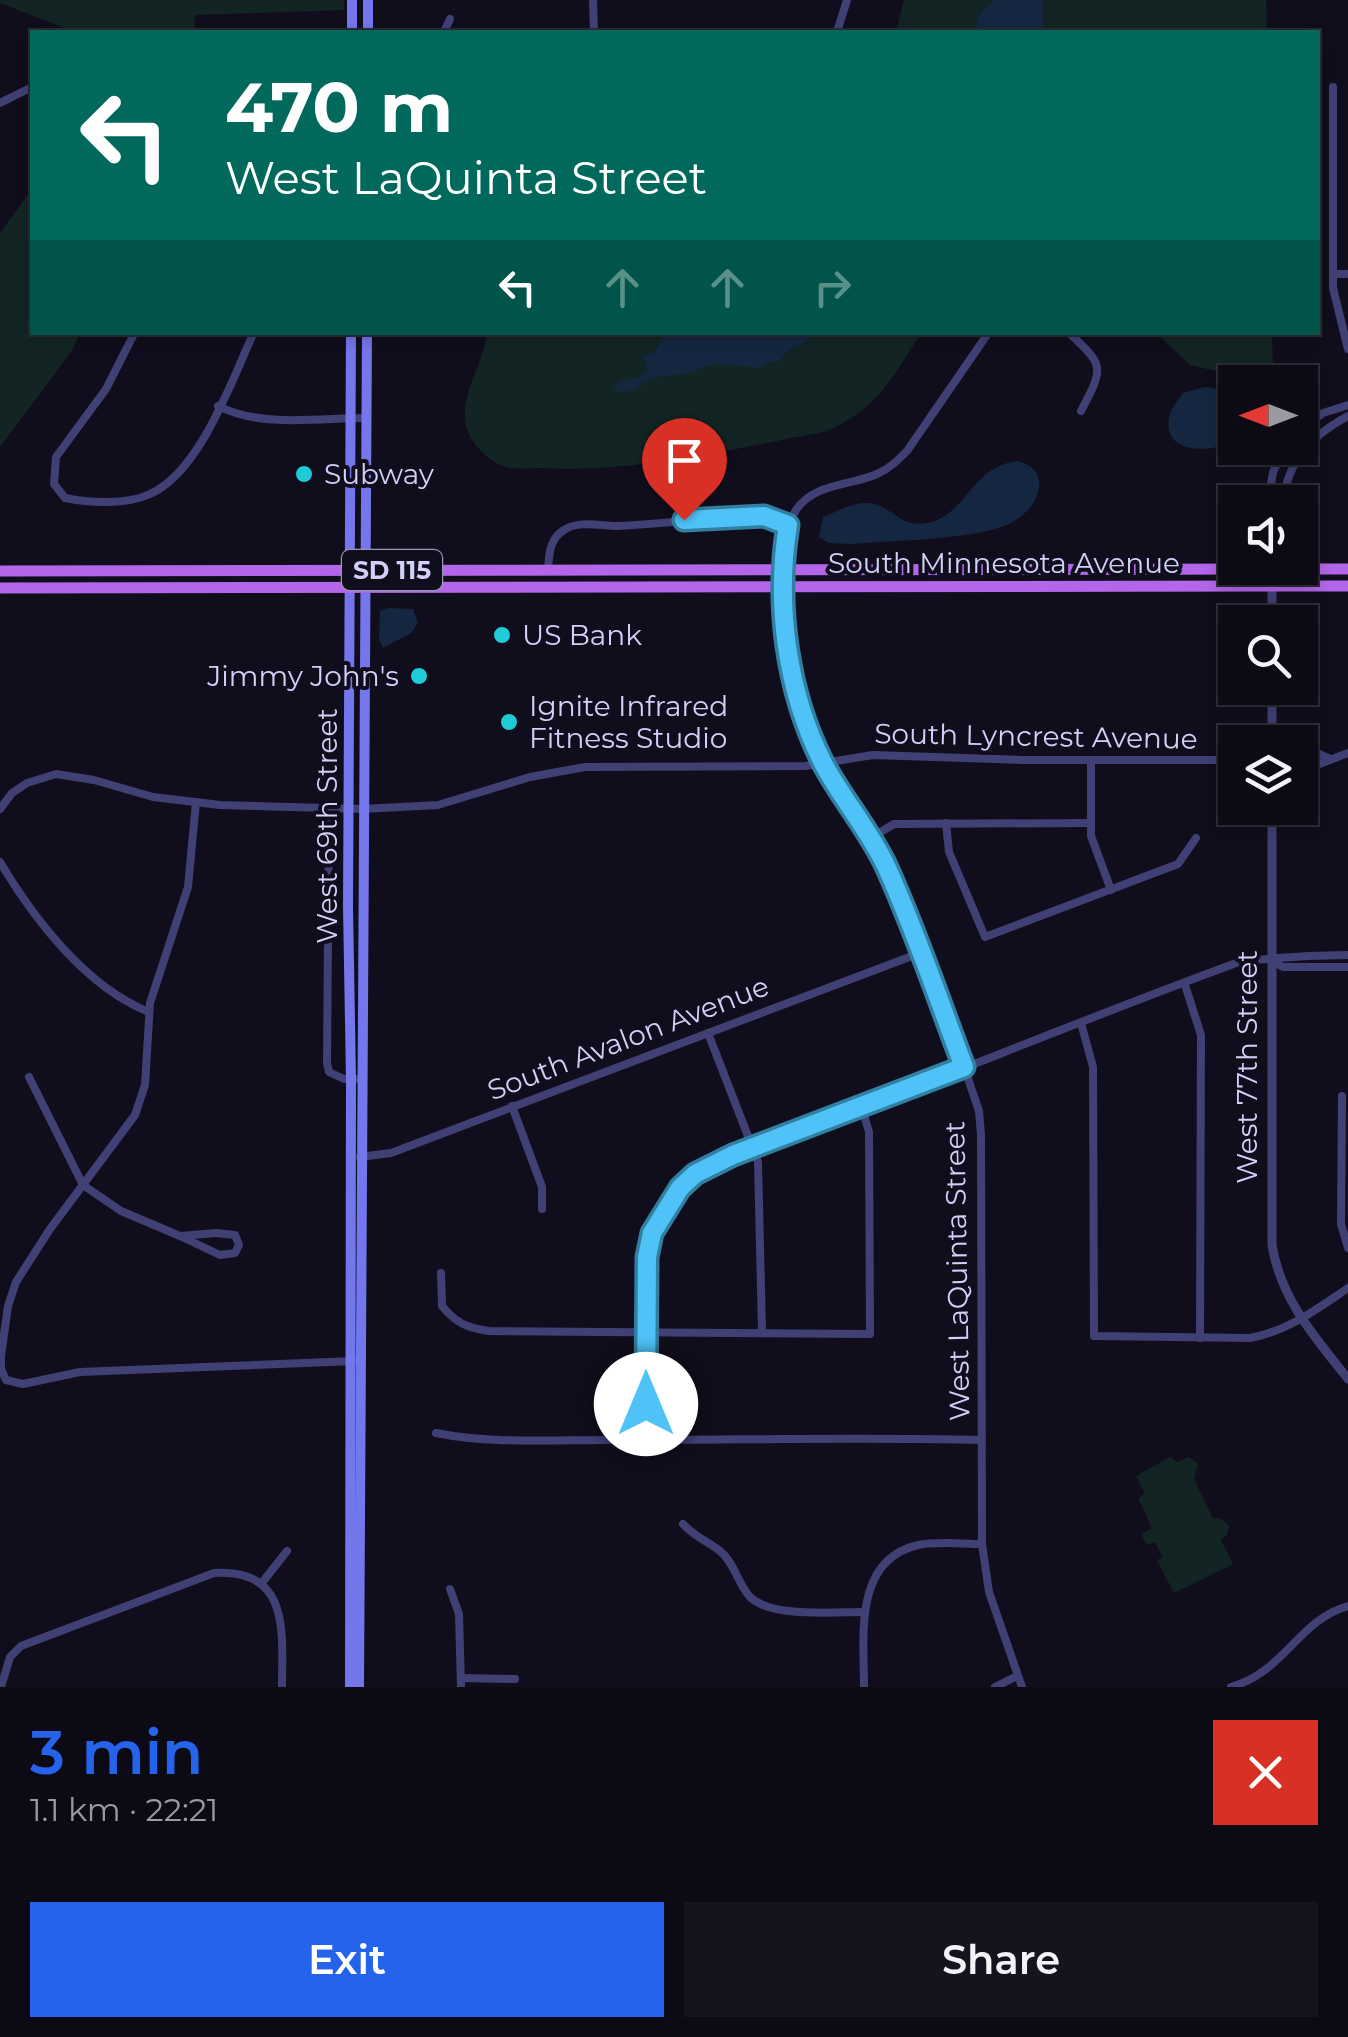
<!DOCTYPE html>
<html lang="en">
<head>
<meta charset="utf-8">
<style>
  :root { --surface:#0c0a15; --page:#15131e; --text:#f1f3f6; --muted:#9a9aa0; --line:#2c2b34; --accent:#2563eb }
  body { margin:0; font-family:Montserrat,sans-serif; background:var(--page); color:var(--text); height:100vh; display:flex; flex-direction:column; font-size:38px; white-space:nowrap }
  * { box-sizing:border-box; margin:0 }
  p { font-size:32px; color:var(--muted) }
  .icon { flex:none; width:55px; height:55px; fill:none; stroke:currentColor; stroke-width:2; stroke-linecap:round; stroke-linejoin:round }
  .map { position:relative; height:1687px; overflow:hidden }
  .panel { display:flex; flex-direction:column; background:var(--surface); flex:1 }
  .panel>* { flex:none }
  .hud { position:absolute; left:30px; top:30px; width:1290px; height:305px; border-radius:0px; box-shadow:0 5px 15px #0003,0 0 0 2px var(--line); background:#00695c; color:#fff; overflow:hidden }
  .needle { width:65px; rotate:270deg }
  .tools { position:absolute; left:1218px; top:365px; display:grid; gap:20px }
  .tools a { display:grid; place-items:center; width:100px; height:100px; border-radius:0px; background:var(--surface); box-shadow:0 5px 15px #0003,0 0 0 2px var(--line); font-size:50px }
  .pin { position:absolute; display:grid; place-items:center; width:85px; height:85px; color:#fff; margin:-102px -42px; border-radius:50% 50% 50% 0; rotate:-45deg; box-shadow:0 0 10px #0007 }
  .pin .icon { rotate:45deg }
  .me { position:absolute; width:110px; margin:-55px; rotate:0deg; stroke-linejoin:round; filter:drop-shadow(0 0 8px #0008) }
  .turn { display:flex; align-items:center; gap:35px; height:210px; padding:0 30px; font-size:45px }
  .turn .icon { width:130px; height:130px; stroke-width:2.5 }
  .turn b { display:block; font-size:70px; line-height:85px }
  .lanes { display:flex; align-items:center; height:95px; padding:0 30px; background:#0003; justify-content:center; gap:50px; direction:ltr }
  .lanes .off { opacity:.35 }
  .round { display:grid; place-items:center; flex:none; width:105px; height:105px; border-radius:0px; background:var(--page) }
  .head { display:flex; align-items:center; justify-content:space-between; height:170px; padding:0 30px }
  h1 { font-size:60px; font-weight:600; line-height:75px; color:var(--accent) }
  .action { display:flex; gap:20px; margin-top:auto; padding:20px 30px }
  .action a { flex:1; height:115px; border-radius:0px; background:var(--accent); color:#fff; font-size:40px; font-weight:600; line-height:115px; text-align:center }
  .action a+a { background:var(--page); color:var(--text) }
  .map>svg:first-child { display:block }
</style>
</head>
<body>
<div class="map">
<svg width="1348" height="1687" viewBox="0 0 1348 1687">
  <rect width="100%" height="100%" fill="#100e1c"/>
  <!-- green -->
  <g fill="#122524">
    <polygon points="0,0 344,0 344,10 195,15 194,32 75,32 0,3"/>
    <polygon points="904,0 1266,0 1267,32 896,32"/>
    <polygon points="32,189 32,332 80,333 73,349 0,447 0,233"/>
    <path d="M487,333H921C893,377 875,412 824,432C730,449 638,473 542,468C530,468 514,470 503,466C489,462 471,443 467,429C457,398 484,364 487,333Z"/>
    <polygon points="1156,333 1272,333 1273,371 1216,371 1190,365"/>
    <polygon points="1170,1457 1177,1462 1189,1457 1198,1464 1194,1479 1213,1518 1222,1519 1229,1526 1227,1535 1221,1540 1233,1564 1174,1593 1157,1560 1163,1557 1155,1542 1147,1545 1141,1534 1152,1528 1138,1498 1145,1494 1136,1476"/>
  </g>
  <!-- water -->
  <g fill="#152740">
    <polygon points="995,0 1043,0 1043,32 980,32 976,24 983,10"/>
    <polygon points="665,332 816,332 816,333 800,347 794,345 778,361 770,361 758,368 717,363 685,374 656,377 642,383 633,391 613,392 619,381 638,378 647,372 644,355 655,352"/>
    <path d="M1205,387L1235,392V441C1212,453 1159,456 1170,414C1172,407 1179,399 1183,393Z"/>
    <path d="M1018,461C1028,464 1038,469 1039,481C1041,502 1022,519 1004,526C972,539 888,541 850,544L829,543L819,537L823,517C836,512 853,502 867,503C893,504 899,531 932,522C969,510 972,466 1018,461Z"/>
    <polygon points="389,608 413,609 418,623 411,633 383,648 379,640 380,611"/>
  </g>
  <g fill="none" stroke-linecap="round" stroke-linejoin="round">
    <!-- minor -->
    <g stroke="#404075" stroke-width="8">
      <polyline points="593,0 594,32"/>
      <polyline points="444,32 450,19"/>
      <polyline points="837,32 847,0"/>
      <polyline points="1333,87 1333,288 1348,349"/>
      <polyline points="0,103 32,87"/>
      <polyline points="1333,274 1348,274"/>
      <path d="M135,332L106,389L56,457L54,484L65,498C89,503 127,505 150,494C200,472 232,380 254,332"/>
      <path d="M989,332L907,451C898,460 889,469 877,474C850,486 814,483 796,510C782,531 784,559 784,583C785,647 794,709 825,766C844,801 872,833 887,870C921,948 952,1029 979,1111L981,1135L982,1544L989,1592L1022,1687"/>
      <path d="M1068,332C1105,366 1104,367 1081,411"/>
      <path d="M218,406C261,428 320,418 366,418"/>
      <polyline points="1300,430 1323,413 1348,405"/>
      <polyline points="1268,502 1273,472 1285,448"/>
      <path d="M1283,502C1288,460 1311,436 1348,416"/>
      <path d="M548,571C549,555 549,539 564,530C579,520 600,526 617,526C661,524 705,519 748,515L764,516L788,525"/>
      <polyline points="1300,753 1317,753 1330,759"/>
      <polyline points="1091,760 1091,836 1111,890"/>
      <polyline points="1300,765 1317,765 1348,753"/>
      <polyline points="196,802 188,887 150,1003 145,1085 135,1115 50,1229 16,1282 8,1306 1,1356 1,1369 6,1380 23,1384 80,1372 355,1361"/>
      <polyline points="0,809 12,793 27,783 56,774 94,780 153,797 220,805 362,809 438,805 530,777 585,767 805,766 873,755 1022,760 1235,760"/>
      <polyline points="329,809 327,1063 329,1072 344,1079 356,1079"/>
      <polyline points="946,823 949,852 985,937 1178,864 1196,838"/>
      <polyline points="869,839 894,824 1091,823"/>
      <path d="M0,862C34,919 86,987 149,1012"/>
      <polyline points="1270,960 1283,967 1348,967"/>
      <polyline points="1185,985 1201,1035 1200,1338"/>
      <path d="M1081,1023L1093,1067L1094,1336L1250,1338C1288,1331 1317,1309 1348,1288"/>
      <polyline points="708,1033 758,1162 762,1331"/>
      <polyline points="29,1077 83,1185 121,1211 180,1236"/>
      <polyline points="1342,1096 1341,1224 1348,1248"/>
      <polyline points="512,1106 542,1187 542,1209"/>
      <polyline points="360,1157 391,1153 920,953"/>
      <polygon points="216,1233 235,1235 239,1245 235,1253 220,1255 180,1236"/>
      <path d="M441,1273L442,1306C456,1323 467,1328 489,1331L870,1334L869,1132L862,1108"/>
      <path d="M436,1433C496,1445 560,1439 620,1440C741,1440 861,1437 982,1440"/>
      <path d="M646,1440L647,1257C653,1225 668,1194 695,1174C740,1141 812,1127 864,1107C989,1059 1113,1008 1239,962C1278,957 1309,955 1348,955"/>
      <path d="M683,1524C695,1537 707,1541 720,1551C734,1562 738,1584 750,1597C772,1618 834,1612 864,1612"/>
      <polyline points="261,1584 287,1551"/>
      <polyline points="450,1589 459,1614 461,1687"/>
      <polyline points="461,1678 515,1679"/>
      <path d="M1,1687L10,1657L21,1646L214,1573C291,1568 282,1633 282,1687"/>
      <path d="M864,1687C864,1637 853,1560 918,1545C938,1541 962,1544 982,1544"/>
      <polyline points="995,1687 1017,1676"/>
      <path d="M1231,1687C1286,1671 1298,1620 1348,1606"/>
    </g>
    <!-- tertiary -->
    <g stroke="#404075" stroke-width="9">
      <polyline points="1272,588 1272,622"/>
      <polyline points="1272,688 1272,742"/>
      <path d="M1272,808V1245C1281,1300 1315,1337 1348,1379"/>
    </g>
    <!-- secondary -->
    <g stroke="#7476eb" stroke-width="10">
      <polyline points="352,32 352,0"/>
      <polyline points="368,32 368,0"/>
      <polyline points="350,1687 351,1079 348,907 351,332"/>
      <polyline points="359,1687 367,332"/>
    </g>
    <!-- primary -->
    <g stroke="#b366e9" stroke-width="11">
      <polyline points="0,571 1348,569"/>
      <polyline points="0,588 1348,586"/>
    </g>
  </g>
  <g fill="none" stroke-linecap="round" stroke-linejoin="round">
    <!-- route casing -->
    <g stroke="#337fa1" stroke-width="25">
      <path id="route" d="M646,1404L647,1257L652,1233L680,1188L695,1174L733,1155L964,1067C939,1001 916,932 887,868C870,831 842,799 823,763C787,692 775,604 788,525L764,516L684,520"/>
    </g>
    <!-- route -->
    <use href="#route" stroke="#4fc3f7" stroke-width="18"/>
  </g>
  <!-- markers -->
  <g fill="#1ecbd6" stroke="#100e1c" stroke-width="4">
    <circle cx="304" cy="474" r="10"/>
    <circle cx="502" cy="635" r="10"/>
    <circle cx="419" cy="676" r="10"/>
    <circle cx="509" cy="722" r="10"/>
  </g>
  <g text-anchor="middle" stroke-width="8" stroke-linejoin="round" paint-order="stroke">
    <!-- shield labels -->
    <rect fill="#100e1c" stroke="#9896b6" stroke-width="2.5" x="342" y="550" width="100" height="40" rx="8"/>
    <g font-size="25" font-weight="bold" fill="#d3d0f8">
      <text x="392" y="579">SD 115</text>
    </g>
    <!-- poi labels -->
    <g font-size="28" fill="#d3d0f8" stroke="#100e1c" text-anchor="start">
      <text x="324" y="484">Subway</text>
      <text x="522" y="645">US Bank</text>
      <text x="399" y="686" text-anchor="end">Jimmy John's</text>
      <text x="529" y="716">Ignite Infrared<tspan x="529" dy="32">Fitness Studio</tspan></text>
    </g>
    <!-- street labels -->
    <g font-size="28" fill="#d3d0f8" stroke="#100e1c">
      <text x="1004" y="573">South Minnesota Avenue</text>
      <text transform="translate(1036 736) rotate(1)" y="10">South Lyncrest Avenue</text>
      <text transform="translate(327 826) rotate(-90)" y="10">West 69th Street</text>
      <text transform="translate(628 1038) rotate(-21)" y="10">South Avalon Avenue</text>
      <text transform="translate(1247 1067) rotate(-90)" y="10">West 77th Street</text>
      <text transform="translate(957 1271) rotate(-91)" y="10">West LaQuinta Street</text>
    </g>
  </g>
</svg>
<div class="tools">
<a><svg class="needle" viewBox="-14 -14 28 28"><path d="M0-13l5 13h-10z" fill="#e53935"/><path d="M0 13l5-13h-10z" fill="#9a9aa0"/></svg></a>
<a><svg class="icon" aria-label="sound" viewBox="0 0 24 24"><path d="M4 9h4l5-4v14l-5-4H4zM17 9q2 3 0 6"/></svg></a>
<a><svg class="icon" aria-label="search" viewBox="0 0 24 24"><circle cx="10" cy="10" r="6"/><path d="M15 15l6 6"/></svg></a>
<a><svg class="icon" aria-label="layers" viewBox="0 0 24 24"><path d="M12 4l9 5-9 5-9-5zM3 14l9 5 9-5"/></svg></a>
</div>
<div class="pin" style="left:684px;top:520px;background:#d93025"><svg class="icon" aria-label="arrive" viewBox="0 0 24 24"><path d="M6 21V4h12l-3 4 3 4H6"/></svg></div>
<svg class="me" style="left:646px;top:1404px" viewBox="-20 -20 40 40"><circle r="19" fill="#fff"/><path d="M0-13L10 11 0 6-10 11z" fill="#4fc3f7"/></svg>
<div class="hud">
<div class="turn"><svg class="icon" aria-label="left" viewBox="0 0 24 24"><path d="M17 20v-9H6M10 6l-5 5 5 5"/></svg><div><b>470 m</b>West LaQuinta Street</div></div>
<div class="lanes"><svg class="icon" aria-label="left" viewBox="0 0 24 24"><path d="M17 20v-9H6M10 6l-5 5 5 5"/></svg><svg class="icon off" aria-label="ahead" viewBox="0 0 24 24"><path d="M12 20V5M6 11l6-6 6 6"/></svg><svg class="icon off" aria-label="ahead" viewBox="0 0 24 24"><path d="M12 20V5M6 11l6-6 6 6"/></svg><svg class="icon off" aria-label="right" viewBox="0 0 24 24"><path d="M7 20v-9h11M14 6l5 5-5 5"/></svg></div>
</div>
</div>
<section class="panel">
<div class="head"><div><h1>3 min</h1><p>1.1 km · 22:21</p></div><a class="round" style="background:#d93025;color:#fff"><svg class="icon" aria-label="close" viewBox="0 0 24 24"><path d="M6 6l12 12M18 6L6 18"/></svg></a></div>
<div class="action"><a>Exit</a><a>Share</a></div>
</section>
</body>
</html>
